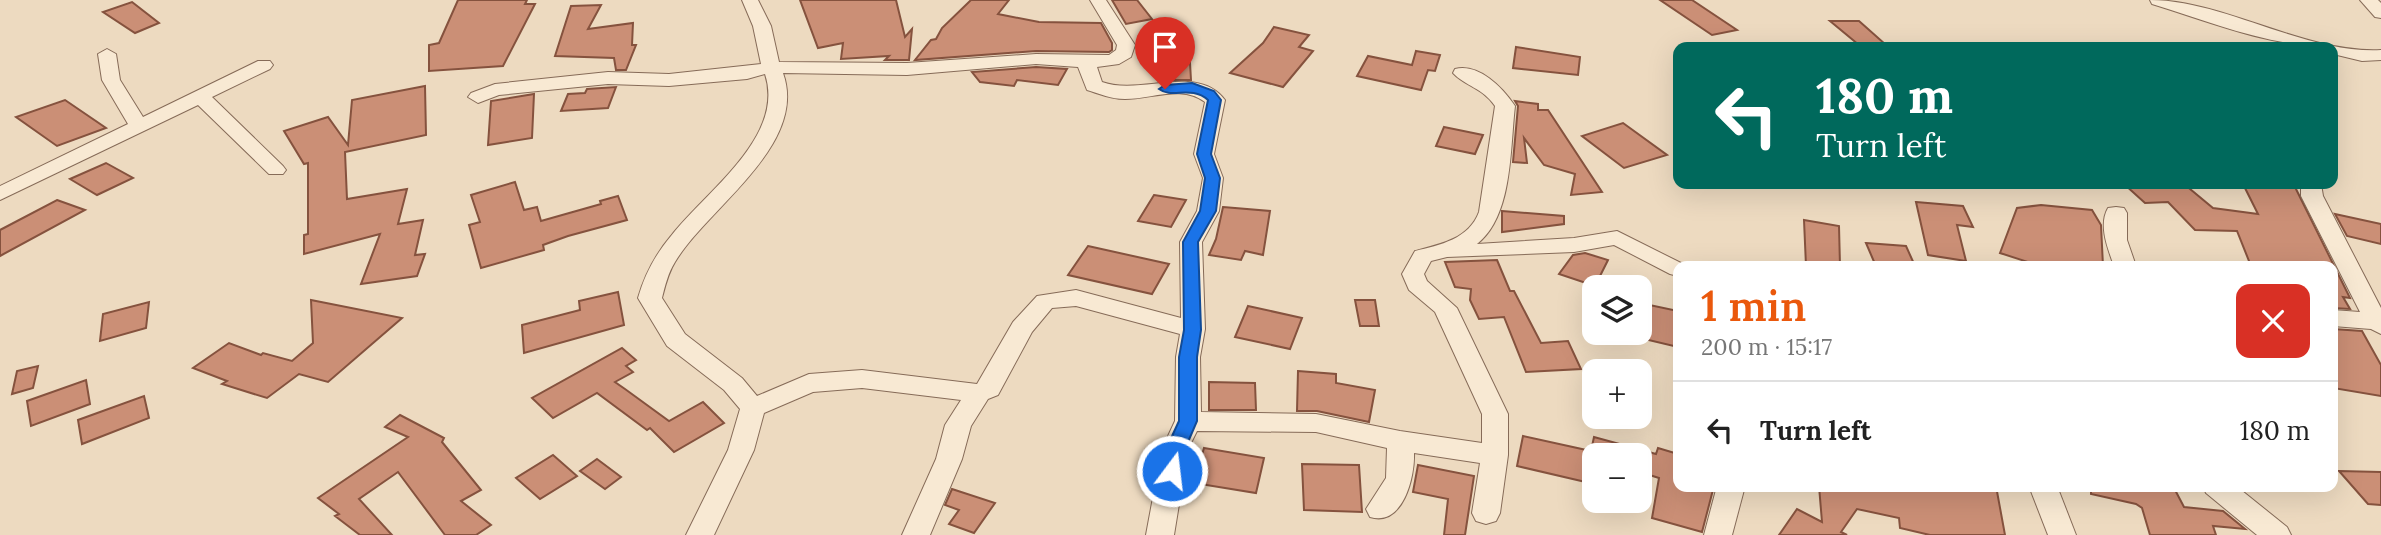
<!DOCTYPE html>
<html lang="en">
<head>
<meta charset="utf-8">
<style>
  :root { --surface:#fff; --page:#f2f2f2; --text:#222; --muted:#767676; --line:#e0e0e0; --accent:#ea580c }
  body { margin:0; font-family:Lora,serif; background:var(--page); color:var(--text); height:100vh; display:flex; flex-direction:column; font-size:26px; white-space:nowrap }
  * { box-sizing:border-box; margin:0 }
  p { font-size:23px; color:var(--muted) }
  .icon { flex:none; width:38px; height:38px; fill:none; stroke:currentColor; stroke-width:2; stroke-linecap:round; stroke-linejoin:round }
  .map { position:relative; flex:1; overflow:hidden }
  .details { position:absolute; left:1673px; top:261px; width:665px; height:231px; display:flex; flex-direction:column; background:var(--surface); border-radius:14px; box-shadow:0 7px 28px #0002 }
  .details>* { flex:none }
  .banner { position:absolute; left:1673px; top:42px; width:665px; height:147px; border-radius:14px; box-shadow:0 7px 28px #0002; background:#00695c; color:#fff; overflow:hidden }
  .controls { position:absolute; left:1582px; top:275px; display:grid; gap:14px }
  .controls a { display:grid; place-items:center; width:70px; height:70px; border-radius:14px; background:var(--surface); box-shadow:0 7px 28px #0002; font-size:35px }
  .pin { position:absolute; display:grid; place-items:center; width:60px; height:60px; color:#fff; margin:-72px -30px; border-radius:50% 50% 50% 0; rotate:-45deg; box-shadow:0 0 7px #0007 }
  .pin .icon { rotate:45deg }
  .me { position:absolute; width:77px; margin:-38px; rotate:15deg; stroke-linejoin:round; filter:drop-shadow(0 0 5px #0008) }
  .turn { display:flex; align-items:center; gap:24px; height:147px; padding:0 28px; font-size:32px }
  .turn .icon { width:91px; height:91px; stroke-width:2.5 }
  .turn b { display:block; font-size:49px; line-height:60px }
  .round { display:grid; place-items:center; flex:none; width:74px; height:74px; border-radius:14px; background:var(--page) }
  .head { display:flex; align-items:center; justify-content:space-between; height:119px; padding:0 28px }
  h1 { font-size:42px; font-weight:600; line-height:52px; color:var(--accent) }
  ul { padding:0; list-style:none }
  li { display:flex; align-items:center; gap:21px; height:98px; padding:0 28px; border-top:2px solid var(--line) }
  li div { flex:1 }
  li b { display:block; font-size:26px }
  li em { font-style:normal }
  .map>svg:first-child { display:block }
</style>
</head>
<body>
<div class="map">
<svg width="2381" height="535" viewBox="0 0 2381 535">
  <rect width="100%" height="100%" fill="#eddac0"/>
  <!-- building -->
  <g fill="#cb8f76" stroke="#85523e" stroke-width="2">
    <polygon points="458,0 527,0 525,4 535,4 503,66 429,71 429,45 439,43"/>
    <polygon points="800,0 896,0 905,37 912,29 909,60 885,60 889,56 841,59 843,43 818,48"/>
    <polygon points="971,0 1009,0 998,14 1039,22 1101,23 1112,43 1112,50 1109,52 1036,51 915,60 931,40 936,39 942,28"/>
    <polygon points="1112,0 1137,0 1152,19 1126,24"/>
    <polygon points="1660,0 1692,0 1737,30 1712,35"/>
    <polygon points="132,2 159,23 135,33 103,12"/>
    <polygon points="601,5 588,29 633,23 632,45 636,45 626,70 616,70 614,58 555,56 571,6"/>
    <polygon points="1830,21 1859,21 1885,44 1859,45"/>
    <polygon points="1274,27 1309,35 1299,47 1313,51 1283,87 1230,73 1263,43"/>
    <polygon points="1516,47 1580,57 1578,75 1513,68"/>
    <polygon points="1416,51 1440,55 1435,71 1428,70 1421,90 1357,76 1368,56 1412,65"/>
    <polygon points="1165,63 1190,63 1191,80 1165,80"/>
    <polygon points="1036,67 1067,69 1058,85 1017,80 1014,86 980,82 972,72"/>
    <polygon points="425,86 426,135 345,152 347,199 407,189 398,224 423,220 415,255 425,254 417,276 361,284 380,234 304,254 304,235 308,234 308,163 304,164 284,131 328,117 348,145 352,100"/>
    <polygon points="616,87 608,108 561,111 568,94 585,93 587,89"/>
    <polygon points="534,94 532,138 488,145 491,101"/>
    <polygon points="65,100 106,128 57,146 16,117"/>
    <polygon points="1515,101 1538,104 1538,110 1548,110 1602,192 1571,195 1575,174 1544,165 1524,138 1527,163 1513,162 1518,106"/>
    <polygon points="1623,123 1667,155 1624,168 1582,136"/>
    <polygon points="1444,127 1483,135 1475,154 1436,146"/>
    <polygon points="106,163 133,178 97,195 70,179"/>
    <polygon points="515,182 524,210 537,207 541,221 601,204 600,201 618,196 627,220 568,236 543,245 544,250 481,268 469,225 480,222 471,195"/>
    <polygon points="2124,184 2184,184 2213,208 2258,214 2243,184 2295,187 2350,298 2343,297 2350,309 2333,308 2333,266 2251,266 2237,231 2195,230 2168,202 2145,203"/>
    <polygon points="1154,195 1186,200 1171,227 1138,221"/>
    <polygon points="57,200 85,210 0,256 0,230"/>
    <polygon points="1916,202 1963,206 1973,227 1957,225 1966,261 1928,255"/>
    <polygon points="2041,205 2092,210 2101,225 2103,266 2040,266 2000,253 2017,208"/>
    <polygon points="1223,207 1270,211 1263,255 1245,251 1241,260 1209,255 1216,239"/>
    <polygon points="1502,211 1564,216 1564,224 1502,232"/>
    <polygon points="2335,214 2381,224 2381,244 2347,236"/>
    <polygon points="1804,220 1839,226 1840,266 1806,266"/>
    <polygon points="1866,243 1906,246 1915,266 1875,264"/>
    <polygon points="1088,246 1169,264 1152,294 1068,275"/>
    <polygon points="1585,253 1608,260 1595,286 1559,274 1573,255"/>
    <polygon points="1497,260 1510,291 1514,291 1541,343 1568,341 1581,369 1526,372 1504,317 1479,319 1470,300 1471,289 1455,287 1445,262"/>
    <polygon points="618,292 624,325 524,353 522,325 580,310 579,301"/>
    <polygon points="311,300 402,318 328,382 299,374 267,398 222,384 227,381 193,368 229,343 261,355 263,353 292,361 313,343"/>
    <polygon points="1355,300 1375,300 1379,326 1360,326"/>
    <polygon points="149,302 146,328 100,341 103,314"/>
    <polygon points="1640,303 1678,311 1678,347 1640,338"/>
    <polygon points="1248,306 1302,318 1290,349 1235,337"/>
    <polygon points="2333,329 2362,331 2381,365 2381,396 2333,388"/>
    <polygon points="622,348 636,360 626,366 633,372 615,382 625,389 669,421 703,402 724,423 674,452 650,428 647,430 597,393 553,418 532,398"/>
    <polygon points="38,366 33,388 12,394 17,371"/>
    <polygon points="1298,371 1336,374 1336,383 1375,390 1369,422 1317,411 1297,411"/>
    <polygon points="86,380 90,404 31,426 27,401"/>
    <polygon points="1209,382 1255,383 1256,410 1209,410"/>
    <polygon points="144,396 149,418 82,444 78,420"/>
    <polygon points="400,415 444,438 442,442 481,490 461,501 491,525 476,535 445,535 398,472 359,499 392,535 360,535 335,516 339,514 318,498 408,437 385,427"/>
    <polygon points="1523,436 1591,451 1594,437 1656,454 1658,448 1678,454 1678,486 1714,486 1702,532 1652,518 1659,478 1640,472 1640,455 1594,455 1594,484 1517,466"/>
    <polygon points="1204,448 1264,458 1256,493 1194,483"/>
    <polygon points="553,455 577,476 540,499 516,478"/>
    <polygon points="597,459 621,477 605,489 580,471"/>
    <polygon points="1302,464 1359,465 1362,512 1304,510"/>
    <polygon points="1418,465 1474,476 1465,535 1444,535 1448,499 1413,492"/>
    <polygon points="2339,471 2381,472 2381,505 2368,504"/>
    <polygon points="1819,486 1996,486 2005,535 1930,535 1900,528 1899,518 1857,509 1841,532 1847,535 1779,535 1797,509 1822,522"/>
    <polygon points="2091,486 2173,486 2184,507 2223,511 2245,529 2213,526 2216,535 2150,535 2142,508 2136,504 2091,494"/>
    <polygon points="952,489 995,503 974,533 949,524 959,510 945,505"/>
  </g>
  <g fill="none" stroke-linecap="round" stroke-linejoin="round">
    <!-- minor casing -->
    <g stroke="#866b58" stroke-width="2">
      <g id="minor">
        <path d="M742,0H758L771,26L779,62L907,63L1036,54L1109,55L1116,50L1117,45L1090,0H1106L1135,45L1131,57L1119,64L1097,67L1102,82C1141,96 1197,63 1225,100L1214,154L1223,178L1219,211L1202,242L1205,329L1200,357L1201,412L1316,414L1400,431L1482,443V414L1435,312L1409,290L1402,274L1415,251C1440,245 1469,239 1479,212L1495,106C1483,88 1465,86 1453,73L1455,69C1479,63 1503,88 1515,106C1510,148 1513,216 1477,244L1574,238L1617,231L1687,266H1678V276L1670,274L1614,245L1574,252L1447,257L1431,261L1424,274L1427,281L1457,308L1508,414V455L1500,513L1496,521L1486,524L1476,521L1472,513L1480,463L1414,453C1415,477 1403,527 1370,517L1366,509L1386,478L1387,448L1316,432L1197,431L1188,449L1174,535H1146L1162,449L1175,421L1176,357L1180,334L1076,306L1052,308L1032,332L998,395L988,399L971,426L962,459L930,535H902L936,459L945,425L961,400L862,388L813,392L764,413L754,450L714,535H686L728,450L740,409L724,390L667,346L638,298C645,274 655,255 671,236C705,192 786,137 765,74L747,79L669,86L608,84L499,95L478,103L468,97L471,93L495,84L608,72L669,74L761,64L753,26ZM1036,64L1078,67L1087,90C1100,94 1111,99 1125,99C1152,99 1182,84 1205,102L1194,154L1203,178L1197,211L1180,242L1181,318L1076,290L1037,296L1013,322L977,384L862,370L809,374L757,396L742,378L685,334L662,298C665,286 668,273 675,262C707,208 809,145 783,73L907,75Z"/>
        <path d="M2150,0C2224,0 2305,54 2381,50V60L2362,61L2333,54V47C2270,47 2211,22 2152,4Z"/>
        <polygon points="2360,0 2378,0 2381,3 2381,18 2375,17"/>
        <polygon points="107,49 116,54 120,80 143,117 258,61 270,61 273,65 270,69 212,97 283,166 286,170 283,174 269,174 198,105 0,200 0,186 128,124 102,80 98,54"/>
        <polygon points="2301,184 2321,184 2323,196 2381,308 2381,334 2371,329 2333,326 2333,310 2360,312 2301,196"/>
        <path d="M2116,207L2124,208L2127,213V240L2136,266H2114C2108,249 2098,225 2108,208Z"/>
        <polygon points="1717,486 1745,486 1732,535 1704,535"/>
        <polygon points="2029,486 2057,486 2076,535 2048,535"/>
        <polygon points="2203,486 2236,486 2287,527 2291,535 2257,535 2206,493"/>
      </g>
    </g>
    <!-- minor -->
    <use href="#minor" fill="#f8e9d3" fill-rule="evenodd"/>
  </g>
  <!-- route -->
  <path fill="#1a73e8" stroke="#114b97" stroke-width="2" d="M1192,83L1214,91L1221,100L1211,154L1220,178L1216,211L1198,242L1201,330L1197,357V421L1185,449L1178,476H1165L1162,471L1166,449L1179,421V357L1184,330L1183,242L1200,211L1205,178L1197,154L1208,100C1191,85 1172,99 1159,89L1165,85Z"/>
</svg>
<div class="controls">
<a><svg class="icon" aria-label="layers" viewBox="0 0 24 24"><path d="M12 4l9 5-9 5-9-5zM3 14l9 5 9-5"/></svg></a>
<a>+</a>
<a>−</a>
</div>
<div class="pin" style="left:1165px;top:89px;background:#d93025"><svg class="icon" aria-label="arrive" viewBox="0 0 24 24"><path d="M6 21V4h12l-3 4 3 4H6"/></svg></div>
<svg class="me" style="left:1172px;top:471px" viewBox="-20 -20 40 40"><circle r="17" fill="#1a73e8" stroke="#fff" stroke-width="3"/><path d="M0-11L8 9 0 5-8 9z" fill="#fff"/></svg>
<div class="banner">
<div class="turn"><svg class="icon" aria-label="left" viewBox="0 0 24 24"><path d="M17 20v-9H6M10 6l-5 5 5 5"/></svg><div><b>180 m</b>Turn left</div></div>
</div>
<section class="details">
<div class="head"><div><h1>1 min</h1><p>200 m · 15:17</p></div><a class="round" style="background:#d93025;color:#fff"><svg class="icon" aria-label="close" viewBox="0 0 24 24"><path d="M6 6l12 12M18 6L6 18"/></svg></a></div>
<ul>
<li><svg class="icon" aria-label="left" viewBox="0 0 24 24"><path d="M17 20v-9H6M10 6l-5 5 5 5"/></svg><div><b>Turn left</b></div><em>180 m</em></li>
</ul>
</section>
</div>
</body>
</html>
